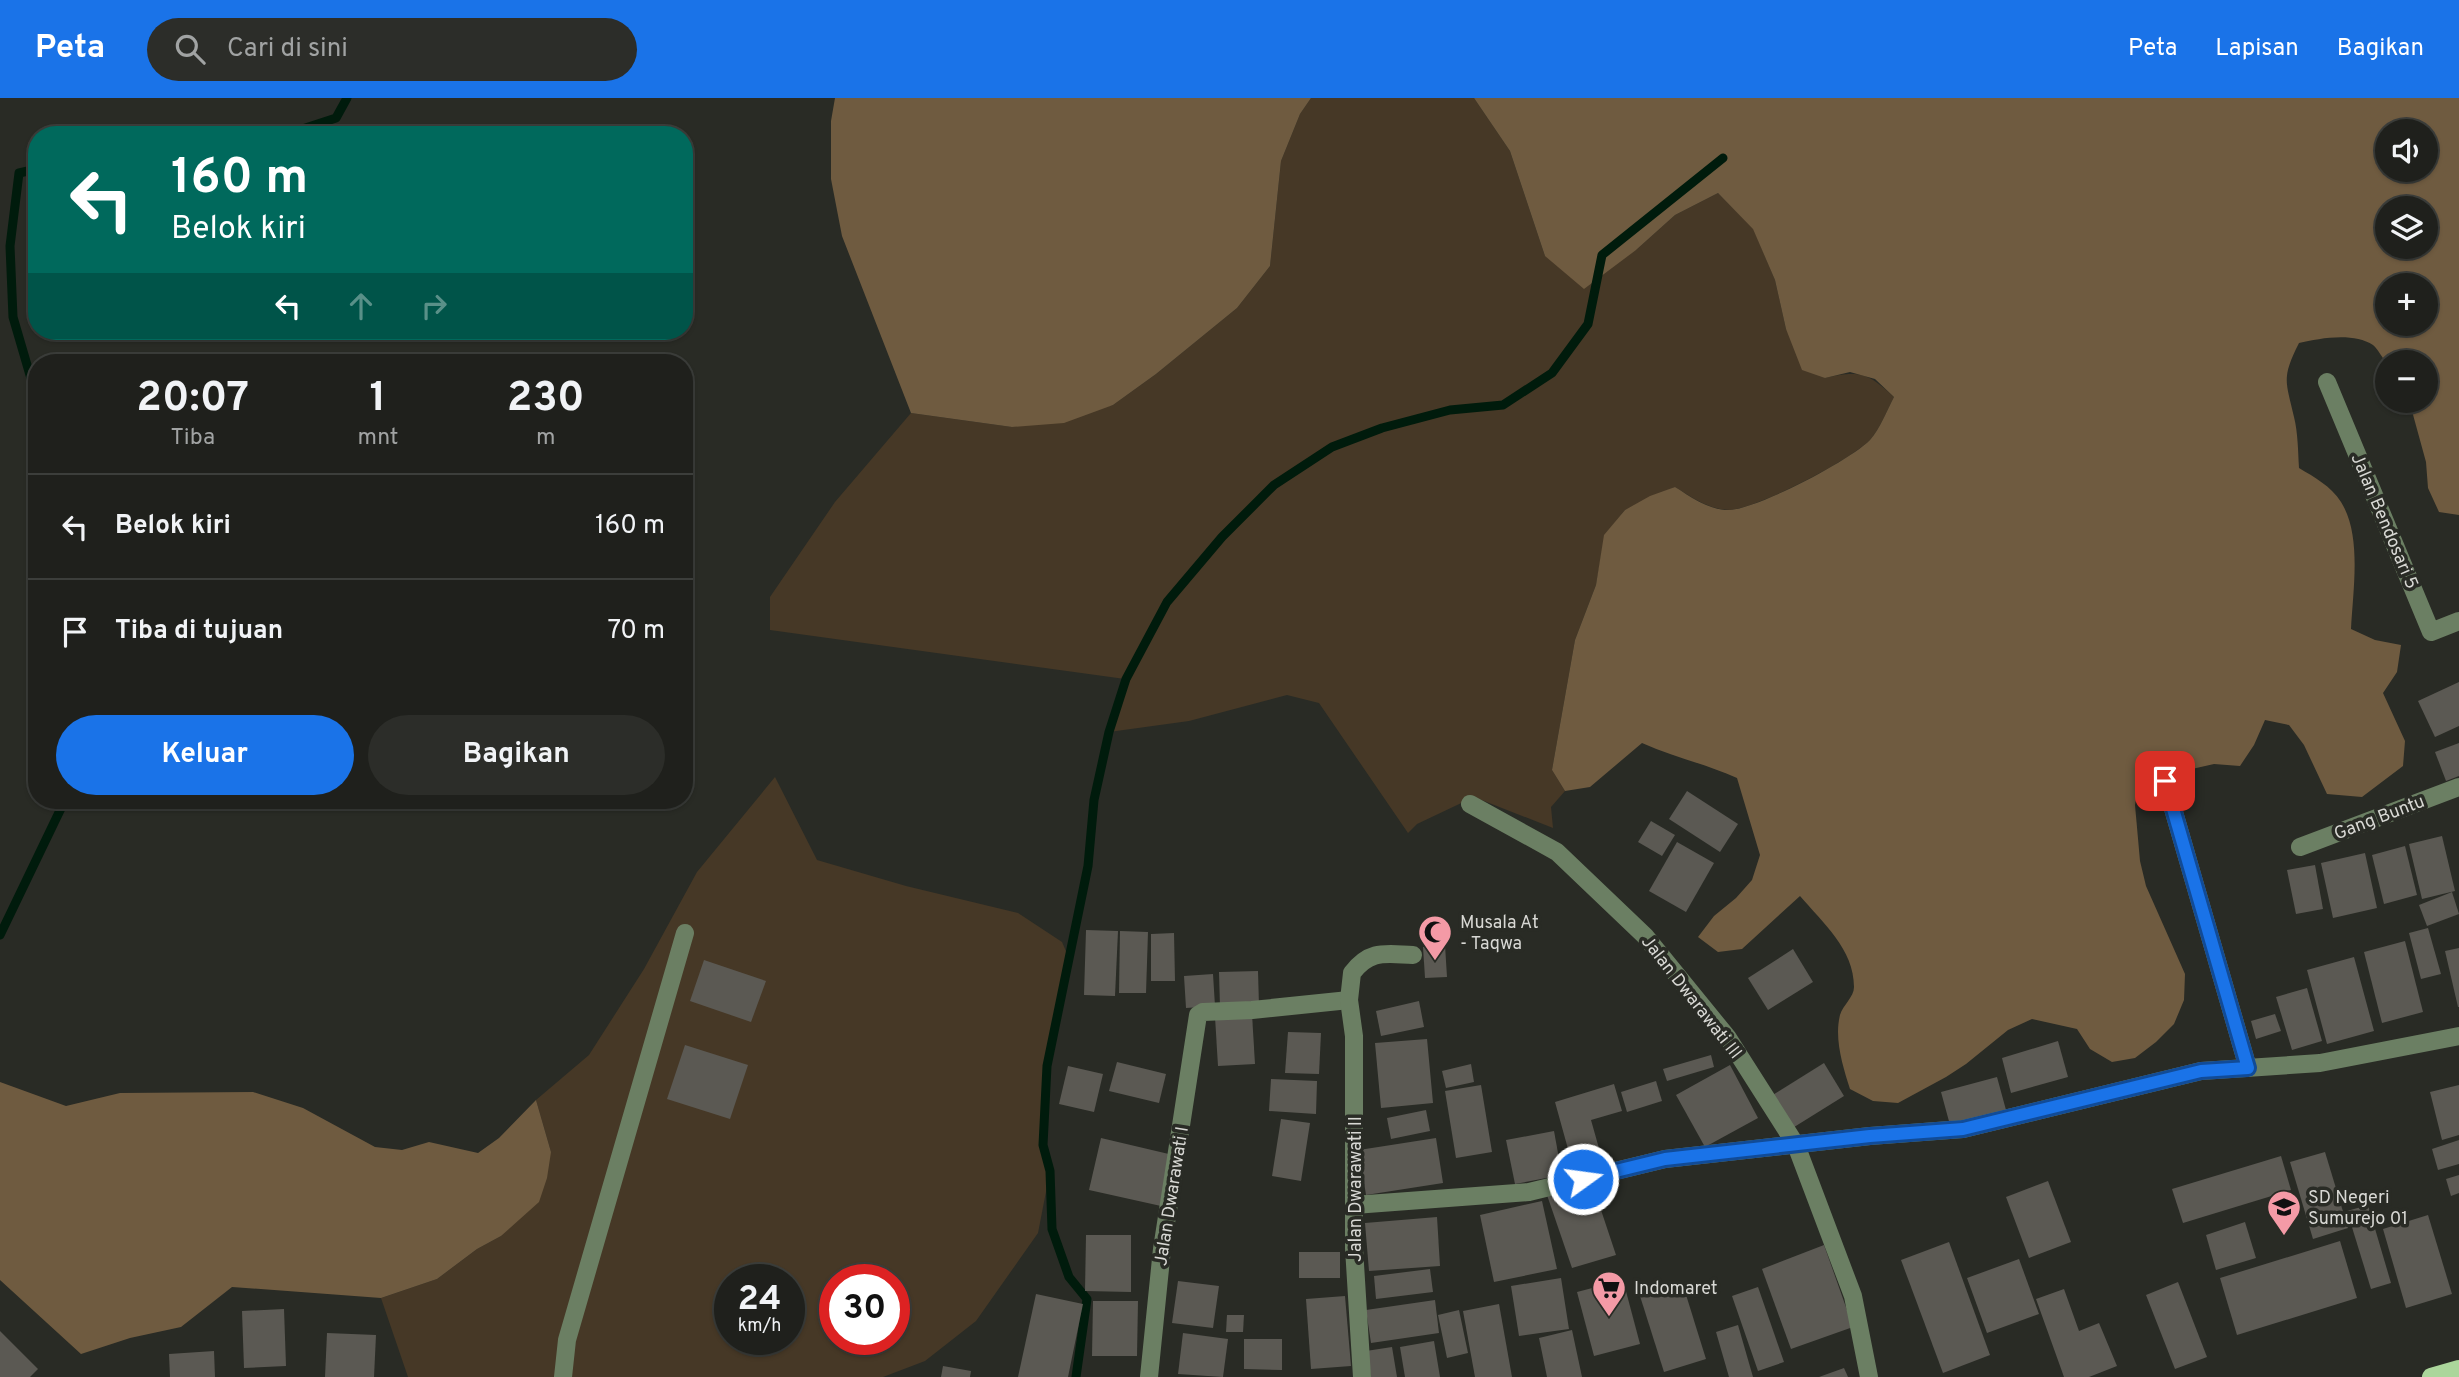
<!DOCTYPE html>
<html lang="id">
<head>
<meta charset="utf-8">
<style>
  :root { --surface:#1f201c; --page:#2c2d29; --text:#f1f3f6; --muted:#a1a3a3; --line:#3c3e3b; --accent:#1a73e8 }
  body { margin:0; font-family:Overpass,sans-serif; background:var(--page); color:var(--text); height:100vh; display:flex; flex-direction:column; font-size:26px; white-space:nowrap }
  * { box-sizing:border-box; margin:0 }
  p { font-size:23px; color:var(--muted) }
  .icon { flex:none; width:38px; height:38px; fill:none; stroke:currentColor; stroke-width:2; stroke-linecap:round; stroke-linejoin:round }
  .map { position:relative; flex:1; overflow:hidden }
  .drawer { position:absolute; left:28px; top:256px; width:665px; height:455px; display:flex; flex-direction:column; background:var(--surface); border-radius:28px; box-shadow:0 2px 5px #0004,0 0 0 2px var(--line) }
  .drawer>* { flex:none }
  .top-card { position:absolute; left:28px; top:28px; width:665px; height:214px; border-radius:28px; box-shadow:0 2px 5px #0004,0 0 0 2px var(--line); background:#00695c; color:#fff; overflow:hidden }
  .buttons { position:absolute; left:2375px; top:21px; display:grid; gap:14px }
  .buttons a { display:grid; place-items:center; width:63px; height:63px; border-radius:50%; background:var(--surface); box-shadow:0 2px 5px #0004,0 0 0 2px var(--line); font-size:35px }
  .speed { position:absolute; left:714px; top:1166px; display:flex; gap:14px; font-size:35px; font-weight:700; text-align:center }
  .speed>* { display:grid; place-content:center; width:91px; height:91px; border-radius:50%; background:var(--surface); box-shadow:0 2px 5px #0004,0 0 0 2px var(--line); line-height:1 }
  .speed small { font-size:18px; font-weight:400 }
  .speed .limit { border:10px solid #d22; background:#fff; color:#111 }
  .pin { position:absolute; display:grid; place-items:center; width:60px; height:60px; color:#fff; margin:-30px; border-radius:14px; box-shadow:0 4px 10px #0006 }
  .me { position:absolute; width:77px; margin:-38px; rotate:76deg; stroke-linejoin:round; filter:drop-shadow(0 0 5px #0008) }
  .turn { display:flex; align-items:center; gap:24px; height:147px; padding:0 28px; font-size:32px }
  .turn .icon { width:91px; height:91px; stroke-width:2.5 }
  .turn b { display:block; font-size:49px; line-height:60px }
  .lanes { display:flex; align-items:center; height:66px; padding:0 28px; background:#0003; justify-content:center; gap:35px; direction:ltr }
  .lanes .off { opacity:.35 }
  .eta { display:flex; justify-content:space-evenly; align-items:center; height:119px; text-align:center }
  .eta b { font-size:42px; font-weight:700; line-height:49px }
  .button { display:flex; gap:14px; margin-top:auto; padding:14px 28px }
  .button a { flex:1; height:80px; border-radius:42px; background:var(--accent); color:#fff; font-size:28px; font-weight:700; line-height:80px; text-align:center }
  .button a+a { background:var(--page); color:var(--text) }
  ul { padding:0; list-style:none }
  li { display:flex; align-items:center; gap:21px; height:105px; padding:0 28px; border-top:2px solid var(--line) }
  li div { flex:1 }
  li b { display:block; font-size:26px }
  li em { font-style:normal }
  header { display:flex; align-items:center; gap:42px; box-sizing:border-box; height:98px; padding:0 35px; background:var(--accent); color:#fff }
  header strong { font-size:33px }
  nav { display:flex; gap:38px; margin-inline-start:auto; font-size:24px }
  .search { width:490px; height:63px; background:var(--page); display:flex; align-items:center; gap:18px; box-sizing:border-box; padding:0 24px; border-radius:38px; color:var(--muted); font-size:26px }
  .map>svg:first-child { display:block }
</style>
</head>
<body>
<header>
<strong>Peta</strong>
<div class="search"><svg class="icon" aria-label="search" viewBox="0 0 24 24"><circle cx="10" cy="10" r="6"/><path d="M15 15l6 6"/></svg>Cari di sini</div>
<nav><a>Peta</a><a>Lapisan</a><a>Bagikan</a></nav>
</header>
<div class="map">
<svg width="2459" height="1279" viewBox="0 0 2459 1279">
  <rect width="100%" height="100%" fill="#292b25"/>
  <!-- green -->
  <g fill="#463826" fill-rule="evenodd">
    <path d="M1311,0H1474L1510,53L1545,158L1636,152L1675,117L1718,95L1753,130L1775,182L1786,231L1825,280C1860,272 1868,275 1894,299C1887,312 1880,331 1870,342C1849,363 1758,410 1730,412C1710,412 1691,399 1675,389L1625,412L1605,437L1596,487L1575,542L1552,672L1565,693L1551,709L1553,730L1474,699L1417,726L1408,735L1319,605L1287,597L1189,623L1109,634L1125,581L770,532V499L835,404L911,315L1012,329L1113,307L1156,276L1237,210L1270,168L1281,63L1300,16Z"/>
    <path d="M775,679L817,762L906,788L1018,815L1062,844L1068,858L1047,968L1043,1047L1050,1073L1038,1135L976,1223L925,1263L883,1279H408L381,1200L437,1181L477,1151L501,1138L551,1054L536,1002L589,957L644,871L697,774ZM730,1181H789V1241H730ZM835,1181H894V1241H835Z"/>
  </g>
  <!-- forest -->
  <g fill="#6f5b40" fill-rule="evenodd">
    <polygon points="835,0 1311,0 1300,16 1281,63 1270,168 1237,210 1156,276 1113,307 1064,325 1012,329 911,315 842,138 831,81 831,23"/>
    <path d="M1474,0H2459V417L2439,414L2428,390L2426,364L2412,313L2407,303H2426V264L2387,266C2383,261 2378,251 2373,247C2354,234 2320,240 2299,245C2281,281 2286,283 2294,319C2298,335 2298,353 2299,370C2314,379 2331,388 2341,404C2362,437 2353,492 2351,531L2375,542L2401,547L2397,574L2383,595L2405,643L2403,668L2362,699L2327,696L2304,647L2289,627L2265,622L2254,647L2240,668L2214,666L2139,683L2135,707L2140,763L2146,788L2185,876L2184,902L2174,926L2156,944L2135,960L2112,964L2090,951L2077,931L2032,921L2008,932L1966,966L1946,979L1898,1005L1873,1003L1850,991C1843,969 1834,941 1840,917C1843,907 1854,899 1854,889C1854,851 1823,825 1800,798L1742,851L1718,854L1698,839L1714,818L1736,800L1752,782L1760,757L1737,680C1706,666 1673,659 1642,645L1590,689L1565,693L1552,672L1575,542L1596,487L1604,437L1625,412L1650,398L1675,389C1691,399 1710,413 1730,412C1759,410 1849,363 1870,342C1880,331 1887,312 1894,299L1875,281L1850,274L1825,280L1802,272L1786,231L1775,182L1753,131L1718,95L1675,117L1636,152L1584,191L1545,158L1510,53ZM2387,33H2426V72H2387ZM2387,110H2426V149H2387ZM2387,187H2426V226H2387Z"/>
    <polygon points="0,984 66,1008 120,995 253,994 303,1010 375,1049 402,1052 429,1044 478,1055 499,1040 536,1002 551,1054 547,1080 539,1104 501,1138 477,1151 437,1181 381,1200 232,1189 181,1229 130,1240 81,1256 0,1182"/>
  </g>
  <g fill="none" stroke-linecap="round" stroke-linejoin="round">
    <!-- stream -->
    <g stroke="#001b0c" stroke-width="9">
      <polyline points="284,37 336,20 347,0"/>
      <polyline points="37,71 19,75 10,148 13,219 37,301"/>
      <polyline points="0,837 65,702"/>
      <polyline points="1076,1279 1087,1201 1069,1179 1052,1131 1050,1073 1043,1047 1047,968 1088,768 1094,702 1109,634 1126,581 1167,504 1222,439 1274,387 1332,349 1382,330 1450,312 1503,307 1552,275 1588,226 1602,157 1723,60"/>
    </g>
  </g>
  <!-- building -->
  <g fill="#5b5953">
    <polygon points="2459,584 2459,628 2435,639 2418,603"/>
    <polygon points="2459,645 2459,678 2446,683 2435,654"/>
    <polygon points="1687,693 1738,726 1720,754 1669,721"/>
    <polygon points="1651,723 1675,737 1662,758 1638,744"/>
    <polygon points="2442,738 2455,793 2422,801 2409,746"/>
    <polygon points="1677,744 1714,765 1686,814 1649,793"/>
    <polygon points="2405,748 2417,797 2384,806 2372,757"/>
    <polygon points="2365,755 2377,810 2333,820 2321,765"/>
    <polygon points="2315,767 2323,811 2296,816 2287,772"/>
    <polygon points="2452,794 2459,816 2427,828 2419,807"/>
    <polygon points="2428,830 2441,876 2421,881 2409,835"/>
    <polygon points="1086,832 1118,833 1115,898 1084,897"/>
    <polygon points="1120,833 1148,834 1146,895 1119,895"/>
    <polygon points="1174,835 1175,883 1151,883 1151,836"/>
    <polygon points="2405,843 2423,914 2382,925 2364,854"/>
    <polygon points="1445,847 1447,879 1425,880 1423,849"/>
    <polygon points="2459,850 2459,909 2458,909 2445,853"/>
    <polygon points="1793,851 1813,884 1768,912 1748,880"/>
    <polygon points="2354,859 2374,933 2327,946 2307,872"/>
    <polygon points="704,862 766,883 751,924 690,903"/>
    <polygon points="1258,873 1259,908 1220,909 1219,874"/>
    <polygon points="1213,876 1215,908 1186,910 1184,878"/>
    <polygon points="2307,890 2322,943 2292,952 2276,899"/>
    <polygon points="1419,903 1424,929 1381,938 1376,913"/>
    <polygon points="1252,916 1255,966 1218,968 1215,919"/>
    <polygon points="2275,916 2281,933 2256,941 2251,923"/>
    <polygon points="1288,934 1321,935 1319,976 1285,975"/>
    <polygon points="1427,941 1433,1005 1381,1010 1375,945"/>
    <polygon points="2058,943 2068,979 2011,995 2002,960"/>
    <polygon points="685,947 748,967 730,1021 667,1001"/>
    <polygon points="1711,957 1714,969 1667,983 1663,971"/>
    <polygon points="1117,964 1166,976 1159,1005 1109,993"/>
    <polygon points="1824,965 1844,998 1791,1031 1771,998"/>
    <polygon points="1471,966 1474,984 1446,990 1442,973"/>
    <polygon points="1730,967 1758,1020 1705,1049 1676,997"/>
    <polygon points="1068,968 1103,976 1094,1014 1059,1006"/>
    <polygon points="1997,979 2006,1012 1950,1027 1941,994"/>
    <polygon points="1271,981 1317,983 1316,1016 1269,1013"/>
    <polygon points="1656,983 1662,1003 1627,1014 1621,994"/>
    <polygon points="1614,986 1622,1013 1591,1022 1602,1061 1573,1069 1555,1004"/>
    <polygon points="1481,987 1492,1054 1456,1060 1445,993"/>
    <polygon points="2459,987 2459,1037 2442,1042 2430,994"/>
    <polygon points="1426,1012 1430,1033 1391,1041 1387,1020"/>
    <polygon points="1281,1021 1310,1025 1301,1083 1272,1078"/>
    <polygon points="1554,1033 1562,1077 1515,1086 1506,1042"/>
    <polygon points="1101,1040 1173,1057 1161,1108 1089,1092"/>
    <polygon points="1436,1040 1443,1085 1366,1097 1359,1052"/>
    <polygon points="2459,1042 2459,1066 2438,1072 2432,1051"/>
    <polygon points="2325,1054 2348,1130 2313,1141 2290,1064"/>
    <polygon points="2281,1058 2291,1092 2183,1125 2172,1091"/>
    <polygon points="2459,1077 2459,1095 2451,1098 2446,1081"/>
    <polygon points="2048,1083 2071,1144 2029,1160 2006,1099"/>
    <polygon points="1593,1088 1616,1157 1572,1170 1547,1097"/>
    <polygon points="1542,1103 1557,1171 1494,1184 1480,1117"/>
    <polygon points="2368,1107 2391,1185 2371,1191 2347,1113"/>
    <polygon points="2428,1117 2452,1196 2406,1210 2383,1131"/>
    <polygon points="1437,1119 1440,1168 1369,1173 1365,1125"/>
    <polygon points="2245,1124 2256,1160 2216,1172 2206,1137"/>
    <polygon points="1086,1137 1131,1137 1131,1194 1085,1193"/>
    <polygon points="2340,1143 2357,1200 2237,1237 2220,1180"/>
    <polygon points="1949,1144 1990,1257 1943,1275 1901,1162"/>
    <polygon points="1824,1147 1853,1229 1791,1251 1762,1171"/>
    <rect x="1299" y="1154" width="41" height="26"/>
    <polygon points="2019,1161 2039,1216 1987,1235 1967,1180"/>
    <polygon points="1430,1171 1433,1194 1376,1201 1374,1178"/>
    <polygon points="1561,1180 1569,1231 1519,1238 1511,1188"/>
    <polygon points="1623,1182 1640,1246 1594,1258 1577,1194"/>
    <polygon points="1178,1183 1219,1188 1213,1230 1172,1225"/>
    <polygon points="1682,1184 1706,1261 1664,1274 1640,1198"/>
    <polygon points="2178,1184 2207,1259 2175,1271 2146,1197"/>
    <polygon points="1758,1189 1784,1264 1758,1273 1732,1198"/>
    <polygon points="2064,1191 2079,1233 2099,1225 2117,1268 2089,1279 2064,1279 2036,1201"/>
    <polygon points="1036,1196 1083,1206 1068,1279 1018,1279"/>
    <polygon points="1345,1198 1351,1268 1311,1271 1306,1201"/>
    <polygon points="1435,1202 1439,1235 1371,1245 1366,1212"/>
    <polygon points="1093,1203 1138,1203 1137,1258 1092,1258"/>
    <polygon points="1499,1206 1512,1279 1475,1279 1463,1213"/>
    <polygon points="284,1211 286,1268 244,1270 242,1213"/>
    <polygon points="1459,1212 1468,1255 1447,1260 1438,1217"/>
    <polygon points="1227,1217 1244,1217 1243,1234 1226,1234"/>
    <polygon points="1738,1227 1753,1279 1729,1279 1716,1234"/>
    <polygon points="1572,1232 1582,1279 1547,1279 1539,1240"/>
    <polygon points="0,1233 38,1271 30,1279 0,1279"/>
    <polygon points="327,1235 376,1237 374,1279 325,1279"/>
    <polygon points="1183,1235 1228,1241 1223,1279 1178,1276"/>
    <polygon points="1244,1241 1282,1241 1282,1272 1244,1271"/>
    <polygon points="1434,1243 1440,1279 1405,1279 1400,1249"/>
    <polygon points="1392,1249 1397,1279 1371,1279 1366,1253"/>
    <polygon points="214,1253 215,1279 170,1279 169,1256"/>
    <polygon points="943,1268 971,1273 970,1279 941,1279"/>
    <polygon points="1844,1270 1848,1279 1819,1279"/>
  </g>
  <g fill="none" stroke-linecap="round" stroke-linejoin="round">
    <!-- minor -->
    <g stroke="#6b7f63" stroke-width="18">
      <polyline points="2327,284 2431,534 2459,523"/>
      <polyline points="2165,683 2248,970"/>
      <polyline points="1470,706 1557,754 1645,838 1728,940 1796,1047 1853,1198 1869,1279"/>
      <polyline points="2300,749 2459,689"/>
      <polyline points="1354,1107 1529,1094 1665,1061 1870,1038 1963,1031 2201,973 2320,965 2459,938"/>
      <polyline points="563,1279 567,1242 685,835"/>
      <polyline points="1149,1279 1162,1151 1198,917 1203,914 1252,912 1349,902"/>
      <path d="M1362,1279L1354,1150V938L1349,902L1352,875C1370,851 1386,856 1413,857"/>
    </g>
    <!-- major -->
    <polyline stroke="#abd69b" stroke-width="18" points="2431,1279 2459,1271"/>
  </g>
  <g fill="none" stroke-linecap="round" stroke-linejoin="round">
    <!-- route casing -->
    <g stroke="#114b97" stroke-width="18">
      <polyline id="route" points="1583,1081 1665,1061 1870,1038 1963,1031 2201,973 2248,970 2165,683"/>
    </g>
    <!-- route -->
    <use href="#route" stroke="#1a73e8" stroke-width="12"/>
  </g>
  <!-- icons -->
  <defs>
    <g id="mosque-pin" transform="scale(1.75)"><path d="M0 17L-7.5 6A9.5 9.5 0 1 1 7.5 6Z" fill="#f49aa6" stroke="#292b25"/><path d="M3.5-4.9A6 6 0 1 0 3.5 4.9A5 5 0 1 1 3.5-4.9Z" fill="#111"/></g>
    <g id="school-pin" transform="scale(1.75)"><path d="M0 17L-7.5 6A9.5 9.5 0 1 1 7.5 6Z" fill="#f49aa6" stroke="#292b25"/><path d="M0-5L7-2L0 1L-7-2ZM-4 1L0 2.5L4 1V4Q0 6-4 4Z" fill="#111"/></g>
    <g id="supermarket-pin" transform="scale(1.75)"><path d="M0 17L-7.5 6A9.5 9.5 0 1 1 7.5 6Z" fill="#f49aa6" stroke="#292b25"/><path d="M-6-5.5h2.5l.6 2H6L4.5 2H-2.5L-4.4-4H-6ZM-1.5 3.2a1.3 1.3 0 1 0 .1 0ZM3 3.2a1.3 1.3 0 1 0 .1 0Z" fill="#111"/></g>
  </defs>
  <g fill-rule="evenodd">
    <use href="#mosque-pin" x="1435" y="834"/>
    <use href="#school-pin" x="2284" y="1109"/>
    <use href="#supermarket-pin" x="1609" y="1190"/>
  </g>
  <g text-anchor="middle" stroke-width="7" stroke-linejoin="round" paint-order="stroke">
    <!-- street labels -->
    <g font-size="18" fill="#d8d8d4" stroke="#292b25">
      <text transform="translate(2385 423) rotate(67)" y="6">Jalan Bendosari 5</text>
      <text transform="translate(2379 719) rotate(-21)" y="6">Gang Buntu</text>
      <text transform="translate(1692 899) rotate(52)" y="6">Jalan Dwarawati III</text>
      <text transform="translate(1355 1091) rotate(-90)" y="6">Jalan Dwarawati II</text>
      <text transform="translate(1171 1098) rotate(-81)" y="6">Jalan Dwarawati I</text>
    </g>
    <!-- poi labels -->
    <g font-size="18" fill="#d8d8d4" stroke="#292b25" text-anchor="start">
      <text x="1460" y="830">Musala At<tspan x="1460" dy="21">- Taqwa</tspan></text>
      <text x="2308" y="1105">SD Negeri<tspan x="2308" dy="21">Sumurejo 01</tspan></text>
      <text x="1634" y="1196">Indomaret</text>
    </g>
  </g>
</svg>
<div class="buttons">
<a><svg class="icon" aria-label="sound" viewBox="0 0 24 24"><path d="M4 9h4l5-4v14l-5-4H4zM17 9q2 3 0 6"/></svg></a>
<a><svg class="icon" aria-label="layers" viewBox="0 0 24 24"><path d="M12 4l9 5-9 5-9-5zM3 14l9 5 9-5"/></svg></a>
<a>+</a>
<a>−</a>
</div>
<div class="speed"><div>24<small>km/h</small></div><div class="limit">30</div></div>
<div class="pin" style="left:2165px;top:683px;background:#d93025"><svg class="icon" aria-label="arrive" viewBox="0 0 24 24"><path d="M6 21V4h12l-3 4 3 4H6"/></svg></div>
<svg class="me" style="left:1583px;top:1081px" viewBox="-20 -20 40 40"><circle r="17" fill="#1a73e8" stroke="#fff" stroke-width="3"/><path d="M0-11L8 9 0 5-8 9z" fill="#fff"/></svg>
<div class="top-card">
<div class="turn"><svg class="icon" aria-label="left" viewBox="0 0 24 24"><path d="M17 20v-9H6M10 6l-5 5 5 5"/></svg><div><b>160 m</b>Belok kiri</div></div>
<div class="lanes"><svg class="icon" aria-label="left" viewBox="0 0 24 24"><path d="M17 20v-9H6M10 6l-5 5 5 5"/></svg><svg class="icon off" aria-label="ahead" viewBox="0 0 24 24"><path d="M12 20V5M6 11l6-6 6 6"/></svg><svg class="icon off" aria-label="right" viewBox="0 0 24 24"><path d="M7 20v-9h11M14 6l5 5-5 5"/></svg></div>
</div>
<section class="drawer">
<div class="eta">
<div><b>20:07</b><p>Tiba</p></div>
<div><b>1</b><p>mnt</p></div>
<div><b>230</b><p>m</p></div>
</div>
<ul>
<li><svg class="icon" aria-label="left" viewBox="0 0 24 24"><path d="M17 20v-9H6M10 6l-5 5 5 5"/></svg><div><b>Belok kiri</b></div><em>160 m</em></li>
<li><svg class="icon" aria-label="arrive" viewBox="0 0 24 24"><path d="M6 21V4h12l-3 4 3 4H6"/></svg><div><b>Tiba di tujuan</b></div><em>70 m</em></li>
</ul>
<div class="button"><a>Keluar</a><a>Bagikan</a></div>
</section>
</div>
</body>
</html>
